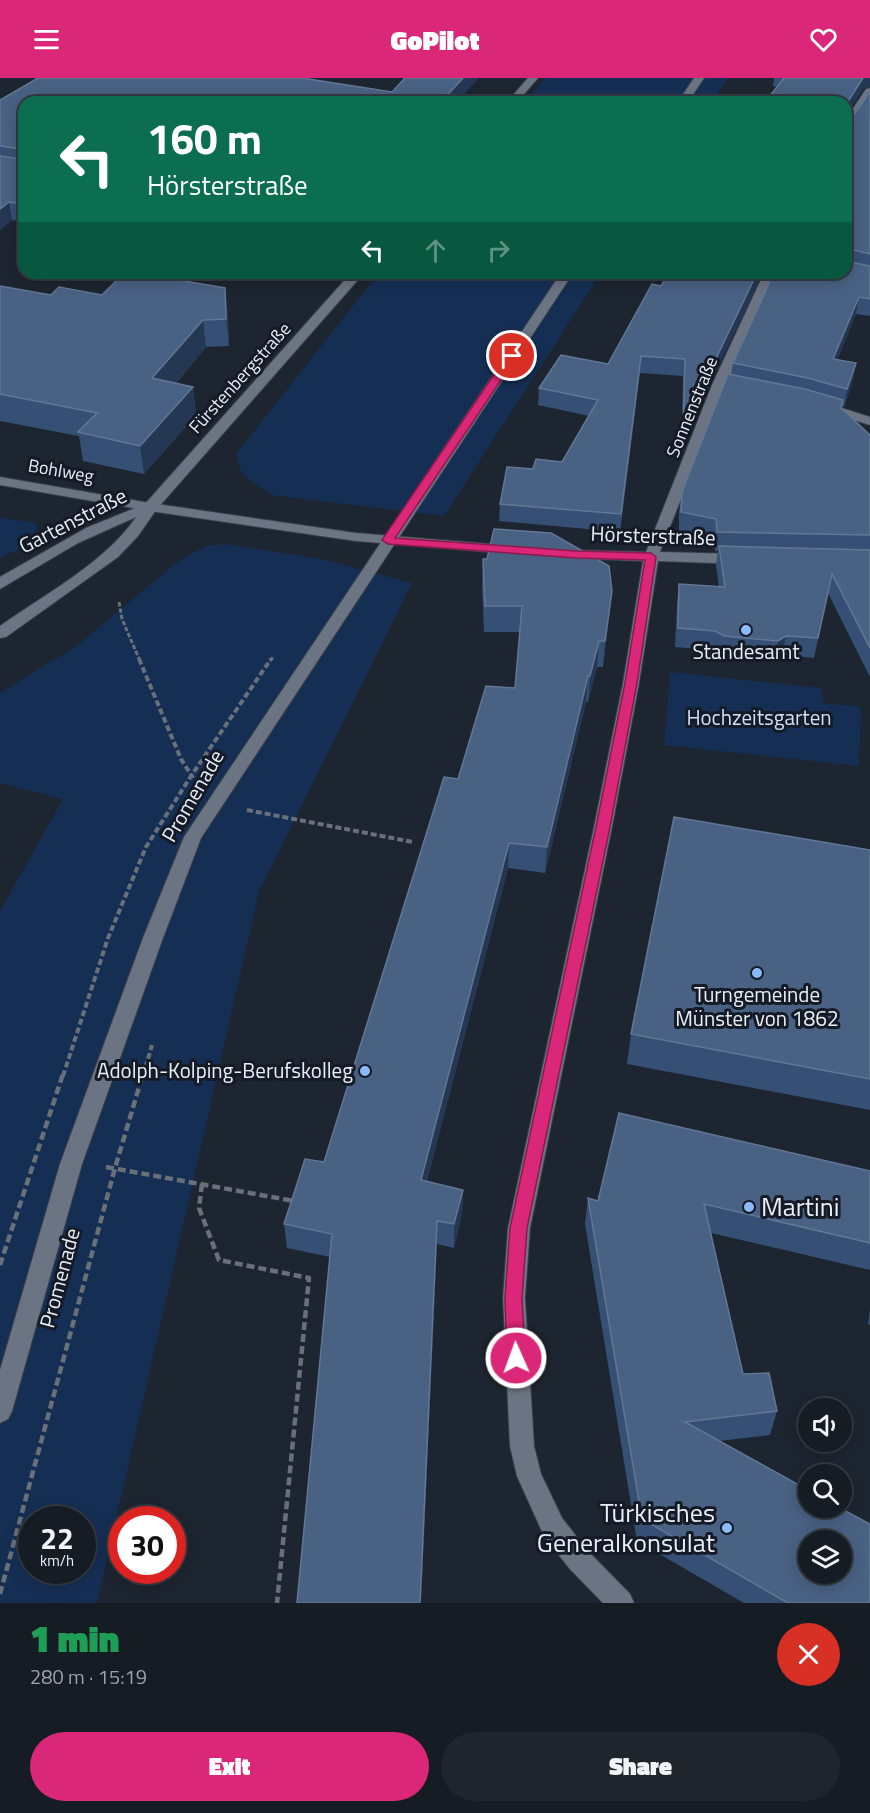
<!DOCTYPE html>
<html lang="en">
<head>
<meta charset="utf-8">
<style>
  :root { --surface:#161c24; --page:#1f252c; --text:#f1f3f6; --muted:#9ea1a6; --line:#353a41; --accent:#db2777 }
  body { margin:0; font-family:"Titillium Web",sans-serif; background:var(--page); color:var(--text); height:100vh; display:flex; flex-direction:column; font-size:22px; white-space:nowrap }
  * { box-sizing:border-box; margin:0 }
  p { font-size:20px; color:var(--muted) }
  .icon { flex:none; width:33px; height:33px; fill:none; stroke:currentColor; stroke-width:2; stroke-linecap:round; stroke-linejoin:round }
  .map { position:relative; height:1525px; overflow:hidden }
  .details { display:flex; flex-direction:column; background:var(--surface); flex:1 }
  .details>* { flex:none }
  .top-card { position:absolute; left:18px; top:18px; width:834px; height:183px; border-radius:18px; box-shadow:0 3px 15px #0003,0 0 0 2px var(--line); background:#0b6e4f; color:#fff; overflow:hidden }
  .tools { position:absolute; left:798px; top:1320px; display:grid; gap:12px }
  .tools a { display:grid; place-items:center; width:54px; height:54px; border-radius:50%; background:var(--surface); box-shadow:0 3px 15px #0003,0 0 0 2px var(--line); font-size:30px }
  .speed { position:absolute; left:18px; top:1428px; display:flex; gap:12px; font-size:30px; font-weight:700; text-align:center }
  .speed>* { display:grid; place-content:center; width:78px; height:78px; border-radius:50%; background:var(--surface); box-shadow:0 3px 15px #0003,0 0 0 2px var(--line); line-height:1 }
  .speed small { font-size:15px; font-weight:400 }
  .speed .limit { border:9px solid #d22; background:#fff; color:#111 }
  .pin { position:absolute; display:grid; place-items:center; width:51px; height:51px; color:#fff; margin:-26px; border:3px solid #fff; border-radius:50%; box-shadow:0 2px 6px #0007 }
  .me { position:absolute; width:66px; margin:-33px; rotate:358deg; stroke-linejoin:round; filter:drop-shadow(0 0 4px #0008) }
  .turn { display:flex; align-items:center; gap:21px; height:126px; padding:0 30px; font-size:27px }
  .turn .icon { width:78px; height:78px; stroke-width:2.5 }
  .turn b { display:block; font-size:42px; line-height:51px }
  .lanes { display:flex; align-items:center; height:57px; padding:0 30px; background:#0003; justify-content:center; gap:30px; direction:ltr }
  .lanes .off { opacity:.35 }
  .round { display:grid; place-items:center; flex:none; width:63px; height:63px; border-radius:32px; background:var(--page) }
  .summary { display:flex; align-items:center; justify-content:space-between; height:102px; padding:0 30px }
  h1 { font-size:36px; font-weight:800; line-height:45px; color:#1e9e55 }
  .action { display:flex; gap:12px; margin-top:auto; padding:12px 30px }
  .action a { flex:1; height:69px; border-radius:36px; background:var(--accent); color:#fff; font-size:24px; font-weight:800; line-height:69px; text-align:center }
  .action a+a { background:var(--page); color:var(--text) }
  header { display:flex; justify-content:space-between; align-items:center; height:78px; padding:0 30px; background:var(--accent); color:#fff; font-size:27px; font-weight:800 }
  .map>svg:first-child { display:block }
</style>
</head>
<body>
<header><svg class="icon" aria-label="menu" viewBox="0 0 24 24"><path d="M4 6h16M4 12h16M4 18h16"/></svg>GoPilot<svg class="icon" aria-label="heart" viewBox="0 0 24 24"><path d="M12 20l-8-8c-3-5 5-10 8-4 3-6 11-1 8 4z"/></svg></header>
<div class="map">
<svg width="870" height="1525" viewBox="0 0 870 1525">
  <rect width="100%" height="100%" fill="#1d2530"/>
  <!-- green -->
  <g fill="#152f54" fill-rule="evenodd">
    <polygon points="545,0 728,0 712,24 525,24"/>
    <polygon points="379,195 601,195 444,438 271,417 242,396 236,376"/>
    <polygon points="0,440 37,445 36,456 15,473 0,480"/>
    <path d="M224,466L322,481L412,505L259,814L97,1525H0V833L63,721L0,705V615L78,567L176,485L205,468ZM32,1442H82V1492H32Z"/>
    <polygon points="670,594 822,610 823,625 861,629 859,688 664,667"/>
  </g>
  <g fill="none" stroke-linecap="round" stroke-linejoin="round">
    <!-- lane casing -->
    <g stroke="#393f49" stroke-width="2">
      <g id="lane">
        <polygon points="694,0 704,0 688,24 678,24"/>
        <polygon points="561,195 573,195 201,760 163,860 82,1086 12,1333 8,1341 0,1345 0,1292 60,1086 143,860 184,759"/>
      </g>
    </g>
    <!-- street casing -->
    <g stroke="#393f49" stroke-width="2">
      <g id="street">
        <polygon points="870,10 870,21 850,51 846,52 846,41 866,11"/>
        <polygon points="764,195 776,195 726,307 660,474 740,476 748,481 740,486 658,483 639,605 612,749 530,1150 525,1220 534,1368 541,1396 562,1440 587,1472 630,1516 634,1525 603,1525 569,1490 544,1458 517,1398 510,1368 503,1220 508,1150 594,749 623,605 643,483 567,480 560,476 567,472 646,474 712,307"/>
        <polygon points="823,324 870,339 870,347 818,331 816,328 818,325"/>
        <polygon points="0,399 150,425 356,455 512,468 519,472 512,476 356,463 150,433 0,407"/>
      </g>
    </g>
    <!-- secondary casing -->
    <g stroke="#393f49" stroke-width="2">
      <g id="secondary">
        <polygon points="528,0 538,0 517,24 507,24"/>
        <path d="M351,195H364L156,432L138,458L118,479L6,559L0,560V548C44,517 107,483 136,439L78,465L0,511V499L86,450L145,426Z"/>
      </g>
    </g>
    <!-- path-far2 -->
    <g stroke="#69707a" stroke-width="3" stroke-dasharray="4.5 2" stroke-linecap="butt">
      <polyline points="119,524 122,541 140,583"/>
      <polyline points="270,583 273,579"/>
    </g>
    <!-- path-far1 -->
    <g stroke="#69707a" stroke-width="4" stroke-dasharray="6 3" stroke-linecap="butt">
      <polyline points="139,581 181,681 193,700"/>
      <polyline points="247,732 413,764"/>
      <polyline points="63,998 108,860 146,769 191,698 271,581"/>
      <polyline points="143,998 152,967"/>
    </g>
    <!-- path -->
    <g stroke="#69707a" stroke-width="4.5" stroke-dasharray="8 4" stroke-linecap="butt">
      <polyline points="106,1089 294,1123"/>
      <polyline points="202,1106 199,1130 219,1182 309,1200 277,1525"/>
      <polyline points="0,1187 63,996"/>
      <polyline points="0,1516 115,1090 143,996"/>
    </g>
    <!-- lane -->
    <use href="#lane" fill="#6b7482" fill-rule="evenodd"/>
    <!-- street -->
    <use href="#street" fill="#6b7482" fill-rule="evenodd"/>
    <!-- secondary -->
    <use href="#secondary" fill="#6b7482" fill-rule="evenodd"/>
  </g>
  <!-- wall -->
  <g fill="#365075">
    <polygon points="478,0 457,24 24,24 24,144 12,142 0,152 0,22 392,14"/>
    <polygon points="774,0 870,0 846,37 853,38 870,14 870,238 856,236 837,282 856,285 853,303 844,329 842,328 842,331 870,357 870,599 828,515 814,580 782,577 774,582 720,578 712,572 675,569 677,525 679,506 719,509 716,487 718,473 715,473 713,460 679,453 679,433 682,414 731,297 733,285 846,195 777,9 773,8"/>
    <polygon points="652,206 710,306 681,379 683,298 640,295 620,454 499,443 500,426 533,391 562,384 589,338 538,327 539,310 608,286"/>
    <polygon points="0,208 51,217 102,217 225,210 228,237 229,268 206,269 176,305 193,309 196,337 144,396 83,383 79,358 0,343"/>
    <polygon points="483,481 612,513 603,589 597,589 588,624 586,624 545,795 508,790 427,1103 463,1112 462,1136 454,1170 437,1166 421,1525 297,1525 330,1179 287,1170 284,1146 324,1084 458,701 515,610 520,554 484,554 482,506"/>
    <polygon points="870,772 870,1032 627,986 631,956"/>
    <polygon points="870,1093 870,1192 711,1155 743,1296 777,1333 770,1357 719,1363 870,1525 744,1525 637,1463 585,1146 588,1120 598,1123"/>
    <polygon points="870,1231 870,1247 868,1246"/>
  </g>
  <!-- shaded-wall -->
  <g fill="#243853">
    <polygon points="463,0 478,0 457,24 441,24"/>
    <polygon points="863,0 870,0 870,9 864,10 846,37 847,25"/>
    <polygon points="9,124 12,142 0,152 0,131"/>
    <polygon points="850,171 846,189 846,177"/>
    <polygon points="757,195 763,195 710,306 681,379 683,361 712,289"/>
    <polygon points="225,210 228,237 229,268 226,241"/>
    <polygon points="859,219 856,236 830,299 833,281"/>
    <polygon points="203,242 206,269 156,328 152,300"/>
    <polygon points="856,285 853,303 844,329 847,311"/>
    <polygon points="193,309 196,337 144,396 140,368"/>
    <polygon points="612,513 609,538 603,589 605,563"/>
    <polygon points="786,558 782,577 774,582 778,563"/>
    <polygon points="599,563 597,589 588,624 590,598"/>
    <polygon points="588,598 586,624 545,795 547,769"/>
    <polygon points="509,765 508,790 421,1126 421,1102"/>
    <polygon points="463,1112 462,1136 454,1170 454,1146"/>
    <polygon points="437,1143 437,1166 421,1525 420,1525"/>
  </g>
  <!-- building -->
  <g fill="#496183" stroke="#627795" stroke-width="1.5" fill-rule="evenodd">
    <polygon points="38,0 302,0 392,14 405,0 463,0 441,24 24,24 24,126 9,124 0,131 0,78 20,81 23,79 21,71 0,68 0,22"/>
    <polygon points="784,0 863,0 847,25 846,37 853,38 870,14 870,176 850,171 846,177 846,24 765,24"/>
    <polygon points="846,183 870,188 870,221 859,219 833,281 856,285 847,311 808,300 733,285 774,195 846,195"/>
    <polygon points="124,195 137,195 225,210 226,241 203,242 152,300 193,309 140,368 78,354 97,335 0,316 0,208 51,217 59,209 102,217"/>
    <polygon points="669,195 757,195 712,289 683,361 685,281 641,278 621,436 500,426 507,389 533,391 536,381 562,384 598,322 539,310 561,277 608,286 652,206 661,208"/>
    <polygon points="728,296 805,311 843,322 841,330 870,357 870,457 717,454 716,441 681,434 682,414"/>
    <polygon points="494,451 551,455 609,488 612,513 605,563 599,563 590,598 588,598 547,769 509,765 421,1102 463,1112 454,1146 437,1143 420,1525 297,1525 332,1156 284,1146 305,1081 324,1084 444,699 458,701 486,608 515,610 522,528 485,528 483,481 487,481"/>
    <polygon points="719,468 870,472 870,570 832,496 818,560 786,558 778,563 724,558 715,553 678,550 679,506 725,509"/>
    <polygon points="674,739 870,772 870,1001 631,956"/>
    <path d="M619,1035L870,1093V1165L704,1126L743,1296L769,1295L777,1333L685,1344L808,1412V1430H840L870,1446V1525H788L642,1441L588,1120L598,1123ZM808,1462H842V1496H808Z"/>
  </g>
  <!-- route -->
  <polygon fill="#db2777" stroke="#8e194d" stroke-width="1.5" points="512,275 517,278 395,460 576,473 651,475 656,479 637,605 610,749 527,1150 522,1220 525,1280 522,1286 516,1289 510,1286 507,1280 505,1220 510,1150 596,749 625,605 645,482 576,480 388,466 382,462 508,276"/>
  <!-- markers -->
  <g fill="#8bbafc" stroke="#141b26" stroke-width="2">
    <circle cx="746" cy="552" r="6"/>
    <circle cx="757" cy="895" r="6"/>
    <circle cx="365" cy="993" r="6"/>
    <circle cx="749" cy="1129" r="6"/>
    <circle cx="727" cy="1450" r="6"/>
  </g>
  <g text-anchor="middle" stroke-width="6" stroke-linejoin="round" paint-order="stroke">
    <!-- far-street labels -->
    <g font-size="18" fill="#e9eef6" stroke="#141b26">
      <text transform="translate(240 300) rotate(-48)" y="6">Fürstenbergstraße</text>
      <text transform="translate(692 329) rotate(-68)" y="6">Sonnenstraße</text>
      <text transform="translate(61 393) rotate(10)" y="6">Bohlweg</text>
    </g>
    <!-- street labels -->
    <g font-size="21" fill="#e9eef6" stroke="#141b26">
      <text transform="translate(73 443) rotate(-27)" y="7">Gartenstraße</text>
      <text transform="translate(653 458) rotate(2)" y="7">Hörsterstraße</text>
      <text transform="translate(193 718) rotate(-60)" y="7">Promenade</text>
      <text transform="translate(60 1200) rotate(-75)" y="7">Promenade</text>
    </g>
    <!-- poi labels -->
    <g font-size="21" fill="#e9eef6" stroke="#141b26">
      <text x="746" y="581">Standesamt</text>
      <text x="757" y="924">Turngemeinde<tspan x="757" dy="24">Münster von 1862</tspan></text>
      <text x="353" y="1000" text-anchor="end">Adolph-Kolping-Berufskolleg</text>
    </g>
    <!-- park labels -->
    <g font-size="21" fill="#cddffa" stroke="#141b26">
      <text x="759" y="647">Hochzeitsgarten</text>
    </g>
    <!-- near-poi labels -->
    <g font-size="26" fill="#e9eef6" stroke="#141b26" text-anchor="start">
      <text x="761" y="1138">Martini</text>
      <text x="715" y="1444" text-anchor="end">Türkisches<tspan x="715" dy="30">Generalkonsulat</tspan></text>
    </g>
  </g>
</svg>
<div class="tools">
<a><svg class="icon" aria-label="sound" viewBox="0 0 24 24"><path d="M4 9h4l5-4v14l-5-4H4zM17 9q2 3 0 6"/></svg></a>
<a><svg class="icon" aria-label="search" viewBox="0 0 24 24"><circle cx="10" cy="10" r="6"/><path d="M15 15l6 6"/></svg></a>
<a><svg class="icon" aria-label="layers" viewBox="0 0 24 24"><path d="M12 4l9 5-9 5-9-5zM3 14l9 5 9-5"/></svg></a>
</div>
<div class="speed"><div>22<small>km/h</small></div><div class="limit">30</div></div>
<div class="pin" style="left:512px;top:278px;background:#d93025"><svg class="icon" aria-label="arrive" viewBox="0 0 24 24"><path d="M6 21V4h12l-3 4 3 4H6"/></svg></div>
<svg class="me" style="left:516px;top:1280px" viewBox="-20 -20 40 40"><circle r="17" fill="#db2777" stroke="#fff" stroke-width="3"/><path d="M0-11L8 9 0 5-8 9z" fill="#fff"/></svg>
<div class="top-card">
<div class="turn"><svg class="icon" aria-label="left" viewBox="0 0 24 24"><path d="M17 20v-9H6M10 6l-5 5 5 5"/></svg><div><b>160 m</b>Hörsterstraße</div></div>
<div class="lanes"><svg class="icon" aria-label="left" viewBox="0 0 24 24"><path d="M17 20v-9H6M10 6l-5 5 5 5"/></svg><svg class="icon off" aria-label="ahead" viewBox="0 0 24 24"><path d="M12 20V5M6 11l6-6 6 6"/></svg><svg class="icon off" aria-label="right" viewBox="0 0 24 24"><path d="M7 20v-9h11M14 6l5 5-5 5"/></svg></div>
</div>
</div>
<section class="details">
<div class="summary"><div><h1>1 min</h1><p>280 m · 15:19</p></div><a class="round" style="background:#d93025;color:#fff"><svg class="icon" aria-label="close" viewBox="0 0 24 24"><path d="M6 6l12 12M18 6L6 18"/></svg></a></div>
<div class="action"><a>Exit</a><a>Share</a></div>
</section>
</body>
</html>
